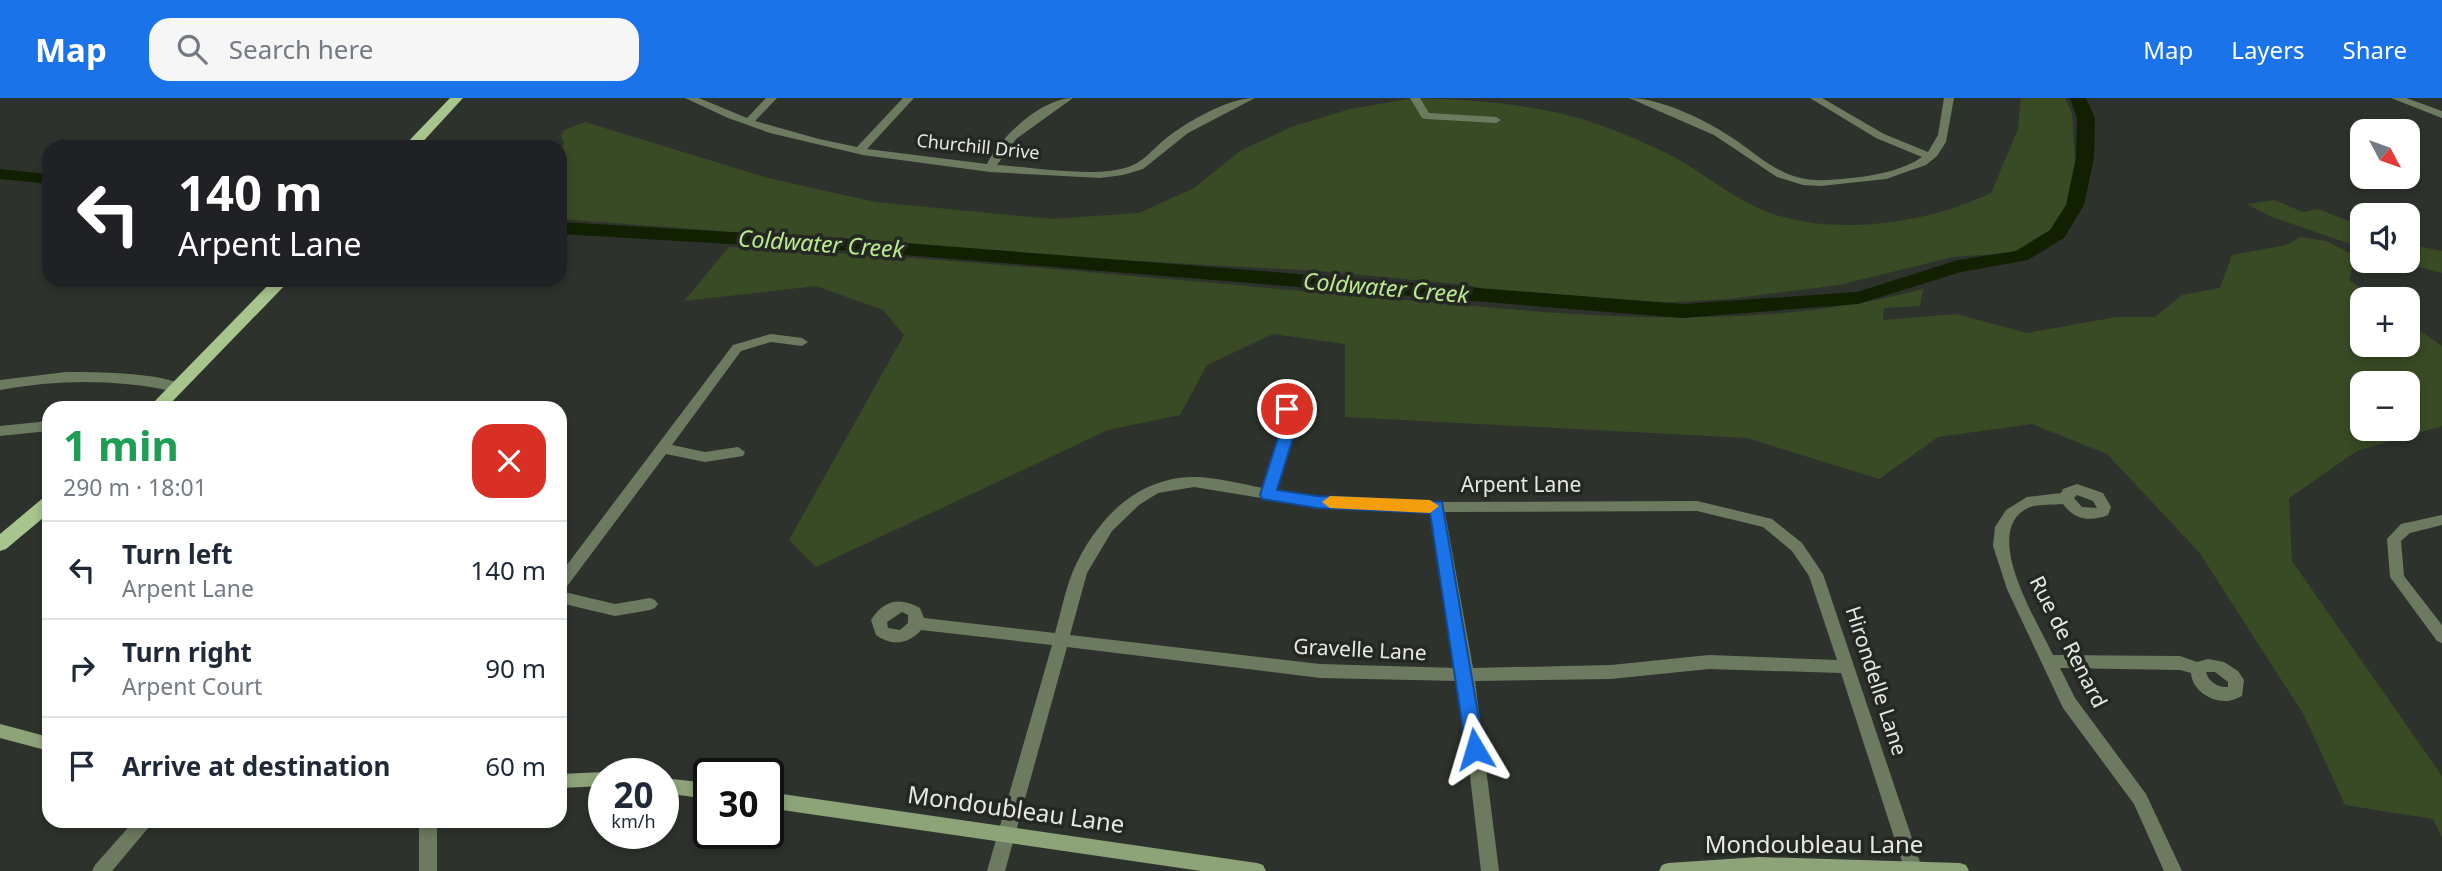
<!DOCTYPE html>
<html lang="en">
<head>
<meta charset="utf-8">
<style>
  :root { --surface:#fff; --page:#f6f6f7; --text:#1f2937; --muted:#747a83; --line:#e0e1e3; --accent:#1a73e8 }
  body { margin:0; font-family:"Noto Sans",sans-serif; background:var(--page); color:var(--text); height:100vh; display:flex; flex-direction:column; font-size:26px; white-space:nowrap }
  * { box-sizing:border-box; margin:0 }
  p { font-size:23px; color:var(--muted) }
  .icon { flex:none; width:38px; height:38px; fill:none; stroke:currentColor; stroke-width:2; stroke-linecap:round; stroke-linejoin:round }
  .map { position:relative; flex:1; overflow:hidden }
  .panel { position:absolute; left:42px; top:303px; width:525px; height:427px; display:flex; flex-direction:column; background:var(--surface); border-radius:21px; box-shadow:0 4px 10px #0003 }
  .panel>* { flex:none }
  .hud { position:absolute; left:42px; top:42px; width:525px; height:147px; border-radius:21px; box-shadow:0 4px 10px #0003; background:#202124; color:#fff; overflow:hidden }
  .needle { width:46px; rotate:131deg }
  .tools { position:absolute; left:2350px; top:21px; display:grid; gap:14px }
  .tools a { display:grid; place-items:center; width:70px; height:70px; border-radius:14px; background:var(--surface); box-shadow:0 4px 10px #0003; font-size:35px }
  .speed { position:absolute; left:588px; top:660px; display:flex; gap:14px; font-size:35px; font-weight:700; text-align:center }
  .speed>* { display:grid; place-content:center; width:91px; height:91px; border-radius:50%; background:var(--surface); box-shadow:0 4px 10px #0003; line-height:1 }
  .speed small { font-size:18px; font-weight:400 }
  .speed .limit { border:4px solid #111; border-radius:10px; background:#fff; color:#111 }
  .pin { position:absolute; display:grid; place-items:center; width:60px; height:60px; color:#fff; margin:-30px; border:4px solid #fff; border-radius:50%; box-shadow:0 2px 7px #0007 }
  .me { position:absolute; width:77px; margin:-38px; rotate:353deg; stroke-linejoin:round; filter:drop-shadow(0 0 5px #0008) }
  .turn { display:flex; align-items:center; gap:24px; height:147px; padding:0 21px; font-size:32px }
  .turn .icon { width:91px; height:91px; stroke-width:2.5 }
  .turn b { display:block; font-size:49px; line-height:60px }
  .round { display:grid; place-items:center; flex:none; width:74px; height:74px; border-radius:21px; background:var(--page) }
  .headline { display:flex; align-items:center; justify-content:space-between; height:119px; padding:0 21px }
  h1 { font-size:42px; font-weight:700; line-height:52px; color:#1e9e55 }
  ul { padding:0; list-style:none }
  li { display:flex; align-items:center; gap:21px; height:98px; padding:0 21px; border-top:2px solid var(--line) }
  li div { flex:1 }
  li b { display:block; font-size:26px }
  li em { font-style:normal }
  header { display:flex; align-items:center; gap:42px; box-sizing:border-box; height:98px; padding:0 35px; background:var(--accent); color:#fff }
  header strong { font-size:33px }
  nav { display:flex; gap:38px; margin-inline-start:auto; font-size:24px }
  .search { width:490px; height:63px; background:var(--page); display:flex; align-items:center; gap:18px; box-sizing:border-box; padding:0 24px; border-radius:21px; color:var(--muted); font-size:26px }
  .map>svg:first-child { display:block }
</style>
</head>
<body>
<header>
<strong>Map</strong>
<div class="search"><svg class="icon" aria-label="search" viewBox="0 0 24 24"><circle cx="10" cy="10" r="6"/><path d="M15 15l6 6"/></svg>Search here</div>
<nav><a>Map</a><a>Layers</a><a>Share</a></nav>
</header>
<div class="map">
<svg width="2442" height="773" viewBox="0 0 2442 773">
  <rect width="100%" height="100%" fill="#2e322c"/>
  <!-- green -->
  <g fill="#384b25" fill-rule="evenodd">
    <path d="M1414,0C1477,2 1543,6 1603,28C1627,37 1653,48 1676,60C1704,76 1730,97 1758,110C1825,141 1927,126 1991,95L2018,31L2021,0H2065L2072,15L2075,64L2073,97L2061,127L2044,142L2011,155L1953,159L1839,187L1728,201L1656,205L1504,196L1468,187L1318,173L1085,160L560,121V54L564,45L561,38L564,32L585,24L768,80L875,104L1051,121L1139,115L1194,90L1240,53L1291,29L1350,11Z"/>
    <polygon points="2274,102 2303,114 2318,111 2362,128 2362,150 2269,118 2247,106"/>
    <path d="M2301,139L2326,143L2356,158L2349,182L2376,201H2362V247H2408V224L2442,248V328L2357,353L2289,400L2292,463L2442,678V739L2433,721L2345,707L2304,617L2199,454L2107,356L2032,326L1938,339L1879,381L1747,340L1345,319V246L1273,236L1207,267L1180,317L1108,332L816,469L789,442L904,237L883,212L816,188L684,203L729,149C944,159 1158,181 1372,199C1554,215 1744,239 1923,191L1920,208L1884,210L1883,222L1956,216L2027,235L2117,219H2155L2182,197L2220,190L2232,157L2286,147ZM2362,285H2408V331H2362Z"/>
    <polygon points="2408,146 2442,153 2442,175 2398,163 2408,163"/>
  </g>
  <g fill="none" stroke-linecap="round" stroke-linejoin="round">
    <!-- river -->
    <g fill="#112001" fill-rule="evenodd">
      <polygon points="2070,0 2086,0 2095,20 2094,60 2084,107 2064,140 2028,162 1961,174 1858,206 1682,220 867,154 560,136 560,124 867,142 1682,206 1857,194 1958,162 2016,153 2050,132 2066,107 2076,60 2077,20"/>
      <polygon points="0,71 49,76 49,86 0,81"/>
    </g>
    <!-- street -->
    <g fill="#6c7b60" fill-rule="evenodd">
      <path d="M685,0H699L747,20L766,0H777L755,23L819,41L857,49L903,0H914L867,51L987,66C1000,39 1042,0 1073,0L1016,41L997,67C1033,69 1098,81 1131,68C1144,63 1153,51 1164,42C1186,24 1228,0 1255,0L1188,35L1143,71L1123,77L1100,80L990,74L863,57L770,35L728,20Z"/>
      <polygon points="1410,0 1420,0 1429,15 1496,19 1501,22 1496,25 1426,21 1422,20"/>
      <path d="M1629,0C1662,0 1710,24 1737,43C1756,56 1774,73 1797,79C1817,85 1840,81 1861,79C1881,76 1905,71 1922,59L1876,40L1810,0H1822L1884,36L1928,54L1938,37L1944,0H1954L1946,44L1937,58L1926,67L1886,81L1821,88L1803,87L1777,79L1714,37Z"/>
      <polygon points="2391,0 2406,0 2442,13 2442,20"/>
      <polygon points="771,236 802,240 808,244 802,248 771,244 741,253 672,347 705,354 738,349 745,354 743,358 705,364 666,356 565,491 560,493 560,476 733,247"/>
      <path d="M66,274C90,274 168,274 184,289L177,294C117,281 60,281 0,292V282Z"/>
      <path d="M1281,284L1302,291L1304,306L1294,313L1296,330L1277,392L1317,399L1437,404L1697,403L1772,421L1802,445L1823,476L1923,773H1905L1841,575L1709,571L1611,581L1475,583L1499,773H1481L1459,583L1320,580L1067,549L1005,773H987L1052,547L921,532C908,547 891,548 876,537L871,522C884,501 901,499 920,510L924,520L1055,535C1061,515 1065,492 1073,473C1095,423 1136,379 1194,379C1216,379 1241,386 1263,390L1282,330L1281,314L1266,309L1262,297ZM1283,294L1290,297V304L1286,306L1277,303L1276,299ZM1194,389L1317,409L1431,414L1457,570L1320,566L1070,537L1087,475L1112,433L1139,407L1158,395ZM1697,413L1763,429L1792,453L1809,478L1837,562L1709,557L1611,567L1473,570L1445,414ZM902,514L908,517V525L900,532L888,530L887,524Z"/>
      <polygon points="49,323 49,333 0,338 0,328"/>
      <path d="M2077,386L2103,395L2111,409L2108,417C2091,424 2074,422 2063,406C2053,407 2039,406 2030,409C1978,431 2038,524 2053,557L2180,558L2197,564L2208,561L2224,564L2238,573L2244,582L2242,598C2237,600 2230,604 2225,603C2209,603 2192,591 2191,575L2180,572L2060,570L2075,600L2146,696L2182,773H2164L2134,706L2063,610L2007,491L1993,448L1995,429L2006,412L2027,399L2061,395L2063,391ZM2077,397L2093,403L2097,410L2082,409L2074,400ZM2206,574H2215L2228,584V589C2219,590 2208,584 2206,574Z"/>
      <polygon points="2442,417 2442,427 2410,435 2401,443 2404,478 2442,527 2442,545 2437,543 2390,479 2387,441 2401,426"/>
      <polygon points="560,493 615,506 650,500 655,502 658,506 655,510 650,512 615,518 560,505"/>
      <polygon points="134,723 154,723 112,773 92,773 95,767"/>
      <rect x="419" y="723" width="18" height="50"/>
    </g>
    <!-- secondary -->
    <g fill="#8da479" fill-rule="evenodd">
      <polygon points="0,626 49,639 49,653 0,640"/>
      <polygon points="604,674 609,676 604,676 604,688 560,690 560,676"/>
      <polygon points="663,680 709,685 709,701 663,695"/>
      <polygon points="768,694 1257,765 1263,767 1266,773 1201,773 768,710"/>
      <polygon points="1759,759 1960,765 1966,767 1969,773 1659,773 1662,767 1668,765"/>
    </g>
    <!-- primary -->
    <g fill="#a7c58c" fill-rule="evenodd">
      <polygon points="450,0 463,0 418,49 403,49"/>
      <polygon points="273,182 290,182 166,310 148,310"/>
      <polygon points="49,398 49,415 6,451 0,453 0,436 43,400"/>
    </g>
  </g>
  <!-- route -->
  <polygon fill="#1a73e8" stroke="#114b97" stroke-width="2" points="1287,305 1295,311 1296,330 1277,392 1317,398 1442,404 1484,651 1482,656 1468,656 1466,651 1430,415 1317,410 1262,401 1260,397 1281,330 1279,311"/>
  <!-- slow -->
  <polygon fill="#f59e0b" points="1330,398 1430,402 1439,408 1430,415 1330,410 1322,404"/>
  <g text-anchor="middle" stroke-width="7" stroke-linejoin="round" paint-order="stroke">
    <!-- far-street labels -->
    <g font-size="18" fill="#e6e8e4" stroke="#252822">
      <text transform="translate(978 49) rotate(6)" y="6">Churchill Drive</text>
    </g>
    <!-- street labels -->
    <g font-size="21" fill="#e6e8e4" stroke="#252822">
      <text x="1521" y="394">Arpent Lane</text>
      <text transform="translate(2068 544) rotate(63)" y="7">Rue de Renard</text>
      <text transform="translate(1360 552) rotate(3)" y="7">Gravelle Lane</text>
      <text transform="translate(1876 583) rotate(72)" y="7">Hirondelle Lane</text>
    </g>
    <!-- water labels -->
    <g font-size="23" font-style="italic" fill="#bae98e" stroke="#252822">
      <text transform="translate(821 146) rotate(4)" y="8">Coldwater Creek</text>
      <text transform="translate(1386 190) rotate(5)" y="8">Coldwater Creek</text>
    </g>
    <!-- near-street labels -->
    <g font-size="24" fill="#e6e8e4" stroke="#252822">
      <text transform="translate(1016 712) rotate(8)" y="8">Mondoubleau Lane</text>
      <text x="1814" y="755">Mondoubleau Lane</text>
    </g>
  </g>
</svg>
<div class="tools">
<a><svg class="needle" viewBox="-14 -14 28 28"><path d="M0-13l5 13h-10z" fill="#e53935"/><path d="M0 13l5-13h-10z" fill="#747a83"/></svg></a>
<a><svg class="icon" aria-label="sound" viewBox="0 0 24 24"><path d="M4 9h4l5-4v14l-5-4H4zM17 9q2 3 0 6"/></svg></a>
<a>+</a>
<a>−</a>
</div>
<div class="speed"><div>20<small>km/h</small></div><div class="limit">30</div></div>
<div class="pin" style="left:1287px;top:311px;background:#d93025"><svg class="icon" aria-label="arrive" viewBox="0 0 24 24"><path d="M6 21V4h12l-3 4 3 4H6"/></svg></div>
<svg class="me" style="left:1475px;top:651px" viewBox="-20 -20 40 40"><path d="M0-17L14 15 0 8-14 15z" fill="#1a73e8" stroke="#fff" stroke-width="4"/></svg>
<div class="hud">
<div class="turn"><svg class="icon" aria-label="left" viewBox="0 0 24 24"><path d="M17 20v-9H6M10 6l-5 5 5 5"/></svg><div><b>140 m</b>Arpent Lane</div></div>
</div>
<section class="panel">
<div class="headline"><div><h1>1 min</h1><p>290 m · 18:01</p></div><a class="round" style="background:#d93025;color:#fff"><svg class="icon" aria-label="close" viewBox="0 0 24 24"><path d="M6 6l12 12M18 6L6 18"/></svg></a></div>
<ul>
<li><svg class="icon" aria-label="left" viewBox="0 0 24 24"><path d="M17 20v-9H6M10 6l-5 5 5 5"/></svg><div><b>Turn left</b><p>Arpent Lane</p></div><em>140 m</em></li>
<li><svg class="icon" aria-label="right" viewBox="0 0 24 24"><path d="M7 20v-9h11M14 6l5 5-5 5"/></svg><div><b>Turn right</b><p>Arpent Court</p></div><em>90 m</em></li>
<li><svg class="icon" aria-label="arrive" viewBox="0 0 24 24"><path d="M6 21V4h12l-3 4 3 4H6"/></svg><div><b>Arrive at destination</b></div><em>60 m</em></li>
</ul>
</section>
</div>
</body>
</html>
